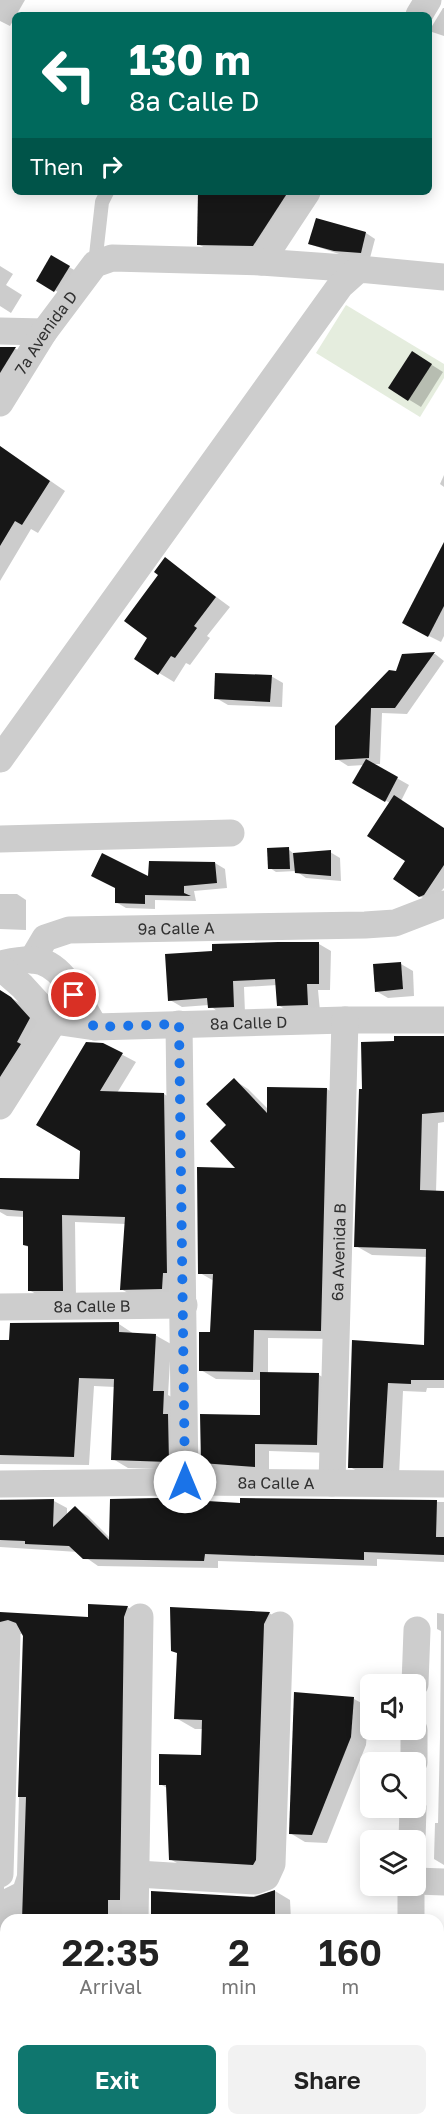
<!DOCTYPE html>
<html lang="en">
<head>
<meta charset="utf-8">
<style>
  :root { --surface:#fff; --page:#f2f2f2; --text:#222; --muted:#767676; --accent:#0f766e }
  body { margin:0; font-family:"Golos Text",sans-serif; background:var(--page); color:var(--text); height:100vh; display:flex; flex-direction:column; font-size:22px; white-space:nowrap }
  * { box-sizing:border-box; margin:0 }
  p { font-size:20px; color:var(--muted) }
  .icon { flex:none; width:33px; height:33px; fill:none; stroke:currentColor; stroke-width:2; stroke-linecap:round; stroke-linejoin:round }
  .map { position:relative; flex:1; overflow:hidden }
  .sheet { position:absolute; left:0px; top:1914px; width:444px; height:212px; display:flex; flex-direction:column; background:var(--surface); border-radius:18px 18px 0 0; box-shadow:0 3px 15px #0003 }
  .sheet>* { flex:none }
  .banner { position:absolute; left:12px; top:12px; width:420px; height:183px; border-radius:9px; box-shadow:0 3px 15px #0003; background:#00695c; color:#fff; overflow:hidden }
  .fabs { position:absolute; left:360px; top:1674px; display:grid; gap:12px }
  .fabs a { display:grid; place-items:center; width:66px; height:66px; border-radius:9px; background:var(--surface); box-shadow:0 3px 15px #0003; font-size:30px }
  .pin { position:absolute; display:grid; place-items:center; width:51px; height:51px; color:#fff; margin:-26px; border:3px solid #fff; border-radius:50%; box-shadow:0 2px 6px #0007 }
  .me { position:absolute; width:66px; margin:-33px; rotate:0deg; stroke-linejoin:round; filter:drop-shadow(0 0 4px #0008) }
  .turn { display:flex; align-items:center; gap:21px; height:126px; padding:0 18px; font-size:27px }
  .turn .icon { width:78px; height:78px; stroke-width:2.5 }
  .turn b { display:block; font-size:42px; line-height:51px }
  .then { display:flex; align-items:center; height:57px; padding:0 18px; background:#0003; gap:12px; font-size:22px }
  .eta { display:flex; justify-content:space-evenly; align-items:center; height:102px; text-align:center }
  .eta b { font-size:36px; font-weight:600; line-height:42px }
  .primary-button { display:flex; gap:12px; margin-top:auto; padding:12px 18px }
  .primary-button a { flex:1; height:69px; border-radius:9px; background:var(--accent); color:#fff; font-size:24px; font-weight:600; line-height:69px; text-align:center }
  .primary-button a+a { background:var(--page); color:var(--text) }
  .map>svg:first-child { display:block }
</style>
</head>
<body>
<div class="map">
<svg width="444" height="2125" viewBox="0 0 444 2125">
  <rect width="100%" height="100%" fill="#fff"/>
  <!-- green -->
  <polygon fill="#e5edde" points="346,305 444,364 444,378 420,417 316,353"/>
  <!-- shadow -->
  <g fill="#0003" fill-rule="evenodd">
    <polygon points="0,0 25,0 10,26 0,21"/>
    <polygon points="443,8 444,8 444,36 429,31"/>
    <polygon points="200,192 310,192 269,254 214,253 198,244"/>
    <polygon points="366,233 375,239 370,258 345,256 309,244"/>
    <polygon points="52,257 81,274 67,297 38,281"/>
    <polygon points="0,266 13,274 6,285 22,295 11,313 0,306"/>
    <polygon points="0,347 16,349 27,355 0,399"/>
    <polygon points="424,360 443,372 421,407 390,388"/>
    <polygon points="0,446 65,491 38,533 31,529 0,581"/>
    <polygon points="444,475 444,487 440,484"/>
    <polygon points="165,559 230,607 207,636 210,638 190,665 186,663 174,682 136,659 149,638 160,575"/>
    <polygon points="444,565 444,636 441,642 415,629"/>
    <polygon points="435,654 444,661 407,714 382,713 380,764 372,764 409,785 401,801 444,830 444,888 431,902 419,896 390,803 354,783 364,765 348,766 337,759 336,726 397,672 403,656"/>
    <polygon points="271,676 283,683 282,707 228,705 216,698"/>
    <polygon points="288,849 294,854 330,852 340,858 341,881 306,878 296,871 276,872 270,868"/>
    <polygon points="215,863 225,869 227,888 194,891 196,901 155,900 155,909 126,908 116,902"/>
    <polygon points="0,894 17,894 26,900 26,930 0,929"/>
    <polygon points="319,944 331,951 330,990 318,990 320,1011 290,1012 278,1005 277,985 244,987 245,1013 221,1014 209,1005 182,1007 170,1000 214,952 213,946"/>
    <polygon points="401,964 413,971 414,996 388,998 376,991"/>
    <polygon points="0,992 22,1004 45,1028 0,1102"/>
    <polygon points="444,1036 444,1122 438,1123 436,1192 444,1192 444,1388 427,1388 426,1392 403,1391 399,1476 366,1476 350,1467 353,1342 425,1346 428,1257 372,1255 356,1246 363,1090 396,1043 396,1037"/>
    <polygon points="102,1044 136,1062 117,1093 164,1094 177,1102 176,1297 135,1297 121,1289 126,1224 75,1222 76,1298 43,1298 29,1290 30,1248 24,1245 25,1217 7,1216 0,1212 0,1179 80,1181"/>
    <polygon points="234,1080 248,1089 268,1109 327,1089 342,1098 335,1339 268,1338 268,1374 319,1375 333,1383 331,1453 269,1451 269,1474 217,1471 203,1463 261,1417 261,1380 216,1379 201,1370 212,1334 214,1281 200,1273 239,1169 229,1125"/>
    <polygon points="119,1324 134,1334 155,1335 171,1344 168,1395 179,1401 184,1470 128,1468 113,1459 115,1387 94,1386 89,1465 0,1464 0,1341"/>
    <polygon points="0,1499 54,1501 67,1508 67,1516 75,1508 88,1516 110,1538 242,1505 242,1500 444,1502 444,1562 377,1559 377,1566 218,1561 218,1568 98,1566 78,1552 0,1547"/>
    <path d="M127,1607L147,1619L127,1920H6V1957H0V1615L89,1618ZM23,1633L17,1875L14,1884L4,1889L13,1638Z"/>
    <polygon points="269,1613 288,1624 275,1871 189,1870 170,1859 167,1788 160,1784 203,1756 204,1729 195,1729 176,1718"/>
    <polygon points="437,1613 444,1614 444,1865 434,1859 435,1823 438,1823 440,1737 441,1631 437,1629"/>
    <polygon points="354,1699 369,1707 366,1745 327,1843 305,1842 290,1833"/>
    <polygon points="275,1891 290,1900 291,1920 152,1920"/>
    <polygon points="0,2013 1,2021 6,2024 6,2066 0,2065"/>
    <polygon points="70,2120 107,2120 107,2125 80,2125"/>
  </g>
  <!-- building -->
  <g fill="#171717">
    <polygon points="198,192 288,192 253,246 197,245"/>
    <polygon points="316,218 366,232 361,253 334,251 308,244"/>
    <polygon points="51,255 70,266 54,292 36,281"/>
    <polygon points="0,347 16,347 0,373"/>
    <polygon points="412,351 432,364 408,401 388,388"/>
    <polygon points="0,446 50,481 22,525 15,521 0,546"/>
    <polygon points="444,542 444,606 428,637 402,623"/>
    <polygon points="165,557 216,597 194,626 197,628 175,658 171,656 158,675 134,659 147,638 124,621 158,575 154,572"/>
    <polygon points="435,652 395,708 371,708 369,758 335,760 335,726 389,670 396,671 402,654"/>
    <polygon points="215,673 272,675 270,702 214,699"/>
    <polygon points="366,759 398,777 385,802 352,783"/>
    <polygon points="394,795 444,828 444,865 424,895 419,897 393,879 405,861 367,836"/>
    <polygon points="289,847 290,869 268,869 267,848"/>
    <polygon points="331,850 331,876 295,873 293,853"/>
    <polygon points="102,853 148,876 149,861 215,862 217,883 184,886 184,893 191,896 145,895 145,904 115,903 115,888 91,876"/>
    <polygon points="278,942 319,942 319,984 307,984 308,1005 277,1006 275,979 233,981 234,1007 208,1008 207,998 168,1001 165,954 212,951 212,944"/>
    <polygon points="401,962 403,989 375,992 373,964"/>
    <polygon points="0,990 11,997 30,1018 17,1042 21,1044 0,1077"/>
    <polygon points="394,1036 444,1036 444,1112 422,1114 420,1190 444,1191 444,1380 411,1380 411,1384 388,1383 383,1468 348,1468 352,1340 424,1345 426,1249 354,1247 359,1089 362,1089 361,1042 394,1041"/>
    <polygon points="86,1042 103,1043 123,1053 100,1091 164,1093 167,1273 163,1273 162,1289 120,1290 125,1217 62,1215 63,1291 28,1291 28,1246 23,1245 23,1211 0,1209 0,1178 79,1179 80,1151 36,1125"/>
    <polygon points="234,1078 267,1113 267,1087 327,1088 321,1331 254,1330 253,1372 199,1371 199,1332 210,1332 213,1274 198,1274 197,1167 235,1168 210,1141 226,1125 206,1104"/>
    <polygon points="119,1322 119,1332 156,1334 153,1391 164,1391 163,1414 168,1414 169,1462 111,1460 114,1379 79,1378 74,1457 0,1455 0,1340 9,1340 10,1323"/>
    <polygon points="260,1372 319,1373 317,1445 255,1444 255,1467 201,1463 200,1414 260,1415"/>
    <polygon points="158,1498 240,1503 240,1498 437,1500 436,1537 444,1537 444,1555 364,1552 364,1560 205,1554 204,1561 83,1559 69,1546 25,1544 25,1541 0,1540 0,1500 54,1499 53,1527 75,1506 109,1540 110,1499"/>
    <polygon points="88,1604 128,1606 124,1617 120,1900 108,1900 108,1920 22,1920 26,1797 18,1797 23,1636 16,1623 8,1620 0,1622 0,1612 88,1617"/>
    <polygon points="170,1607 270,1612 264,1624 256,1860 253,1865 169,1860 166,1785 159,1785 159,1754 201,1755 202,1720 174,1719 177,1653 171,1651"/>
    <polygon points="294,1692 354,1697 351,1737 312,1835 289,1834"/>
    <polygon points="275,1890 275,1920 151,1920 151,1891 254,1897"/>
  </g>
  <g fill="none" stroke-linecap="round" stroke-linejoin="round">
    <!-- service -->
    <polyline stroke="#cdcdcd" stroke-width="14" points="95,264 102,202 107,192"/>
    <!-- minor -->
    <g stroke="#cdcdcd" stroke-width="27">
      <polyline points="419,15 428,0"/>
      <polyline points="261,262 307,192"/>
      <polyline points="0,331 44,332"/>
      <path id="s1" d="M0,403L44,332L95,264L112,258L261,262L359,269"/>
      <polyline points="0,759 340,286 359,269 444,277"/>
      <polyline points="0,839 231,833"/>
      <path id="s2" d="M32,960L45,938L69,930L365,925L395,923L444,904"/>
      <path d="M0,964C10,962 22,959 33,960C64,962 80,1004 95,1027"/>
      <polyline points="0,967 22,986 54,1021"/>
      <path id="s3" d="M54,1021L95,1027L345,1020H444"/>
      <polyline points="179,1024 185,1482"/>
      <polyline points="0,1106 54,1021"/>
      <path id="s4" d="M0,1307L184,1305"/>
      <path id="s5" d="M332,1483L345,1020"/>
      <path id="s6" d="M0,1484L185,1482L444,1484"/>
      <polyline points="415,1684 417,1630"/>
      <polyline points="414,1762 414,1730"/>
      <polyline points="412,1840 413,1808"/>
      <polyline points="0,1874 7,1636"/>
      <polyline points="137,1874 255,1881 266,1877 272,1864 280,1625"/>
      <polyline points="416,1881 444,1882"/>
      <polyline points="135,1920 140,1617"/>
      <polyline points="411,1920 411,1886"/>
      <polyline points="0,1972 6,1972"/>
      <polyline points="438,1982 444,1982"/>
      <polyline points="0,2081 6,2081"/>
      <polyline points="438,2086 444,2086"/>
      <polyline points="20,2125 20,2120"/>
      <polyline points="156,2125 156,2120"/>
      <polyline points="296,2125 296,2120"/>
      <polyline points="434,2125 434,2120"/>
    </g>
  </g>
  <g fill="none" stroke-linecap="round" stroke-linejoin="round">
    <!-- route -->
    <polyline stroke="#1a73e8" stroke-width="10" stroke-dasharray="0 18" points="74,995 94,1027 179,1024 185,1482"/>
  </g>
  <g text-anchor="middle" stroke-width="6" stroke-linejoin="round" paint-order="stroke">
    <!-- street labels -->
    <g font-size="16" fill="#303030" stroke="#fff">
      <text dy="6" stroke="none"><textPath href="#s1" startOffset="84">7a Avenida D</textPath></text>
      <text dy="6" stroke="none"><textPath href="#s2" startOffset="158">9a Calle A</textPath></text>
      <text dy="6" stroke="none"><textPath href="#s3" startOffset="195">8a Calle D</textPath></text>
      <text dy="6" stroke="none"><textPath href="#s5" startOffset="231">6a Avenida B</textPath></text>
      <text dy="6" stroke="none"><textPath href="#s4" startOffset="92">8a Calle B</textPath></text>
      <text dy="6" stroke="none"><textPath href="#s6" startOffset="276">8a Calle A</textPath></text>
    </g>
  </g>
</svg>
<div class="fabs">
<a><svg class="icon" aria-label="sound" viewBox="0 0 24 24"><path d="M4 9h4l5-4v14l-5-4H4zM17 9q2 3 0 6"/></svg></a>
<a><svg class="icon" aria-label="search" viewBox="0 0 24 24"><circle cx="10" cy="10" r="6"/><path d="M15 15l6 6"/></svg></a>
<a><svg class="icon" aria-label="layers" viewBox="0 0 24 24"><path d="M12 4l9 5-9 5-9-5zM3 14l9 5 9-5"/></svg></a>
</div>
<div class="pin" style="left:74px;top:995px;background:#d93025"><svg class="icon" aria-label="arrive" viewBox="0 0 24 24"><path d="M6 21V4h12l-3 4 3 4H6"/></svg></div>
<svg class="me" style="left:185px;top:1482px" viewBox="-20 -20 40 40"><circle r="19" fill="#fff"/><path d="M0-13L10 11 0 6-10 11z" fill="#1a73e8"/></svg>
<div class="banner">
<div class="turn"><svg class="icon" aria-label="left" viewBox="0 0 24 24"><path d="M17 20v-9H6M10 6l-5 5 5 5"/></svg><div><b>130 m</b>8a Calle D</div></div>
<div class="then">Then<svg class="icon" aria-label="right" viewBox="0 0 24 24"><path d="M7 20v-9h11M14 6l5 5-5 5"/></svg></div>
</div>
<section class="sheet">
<div class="eta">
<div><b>22:35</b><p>Arrival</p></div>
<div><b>2</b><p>min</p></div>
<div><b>160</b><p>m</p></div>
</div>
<div class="primary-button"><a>Exit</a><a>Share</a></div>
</section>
</div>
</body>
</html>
